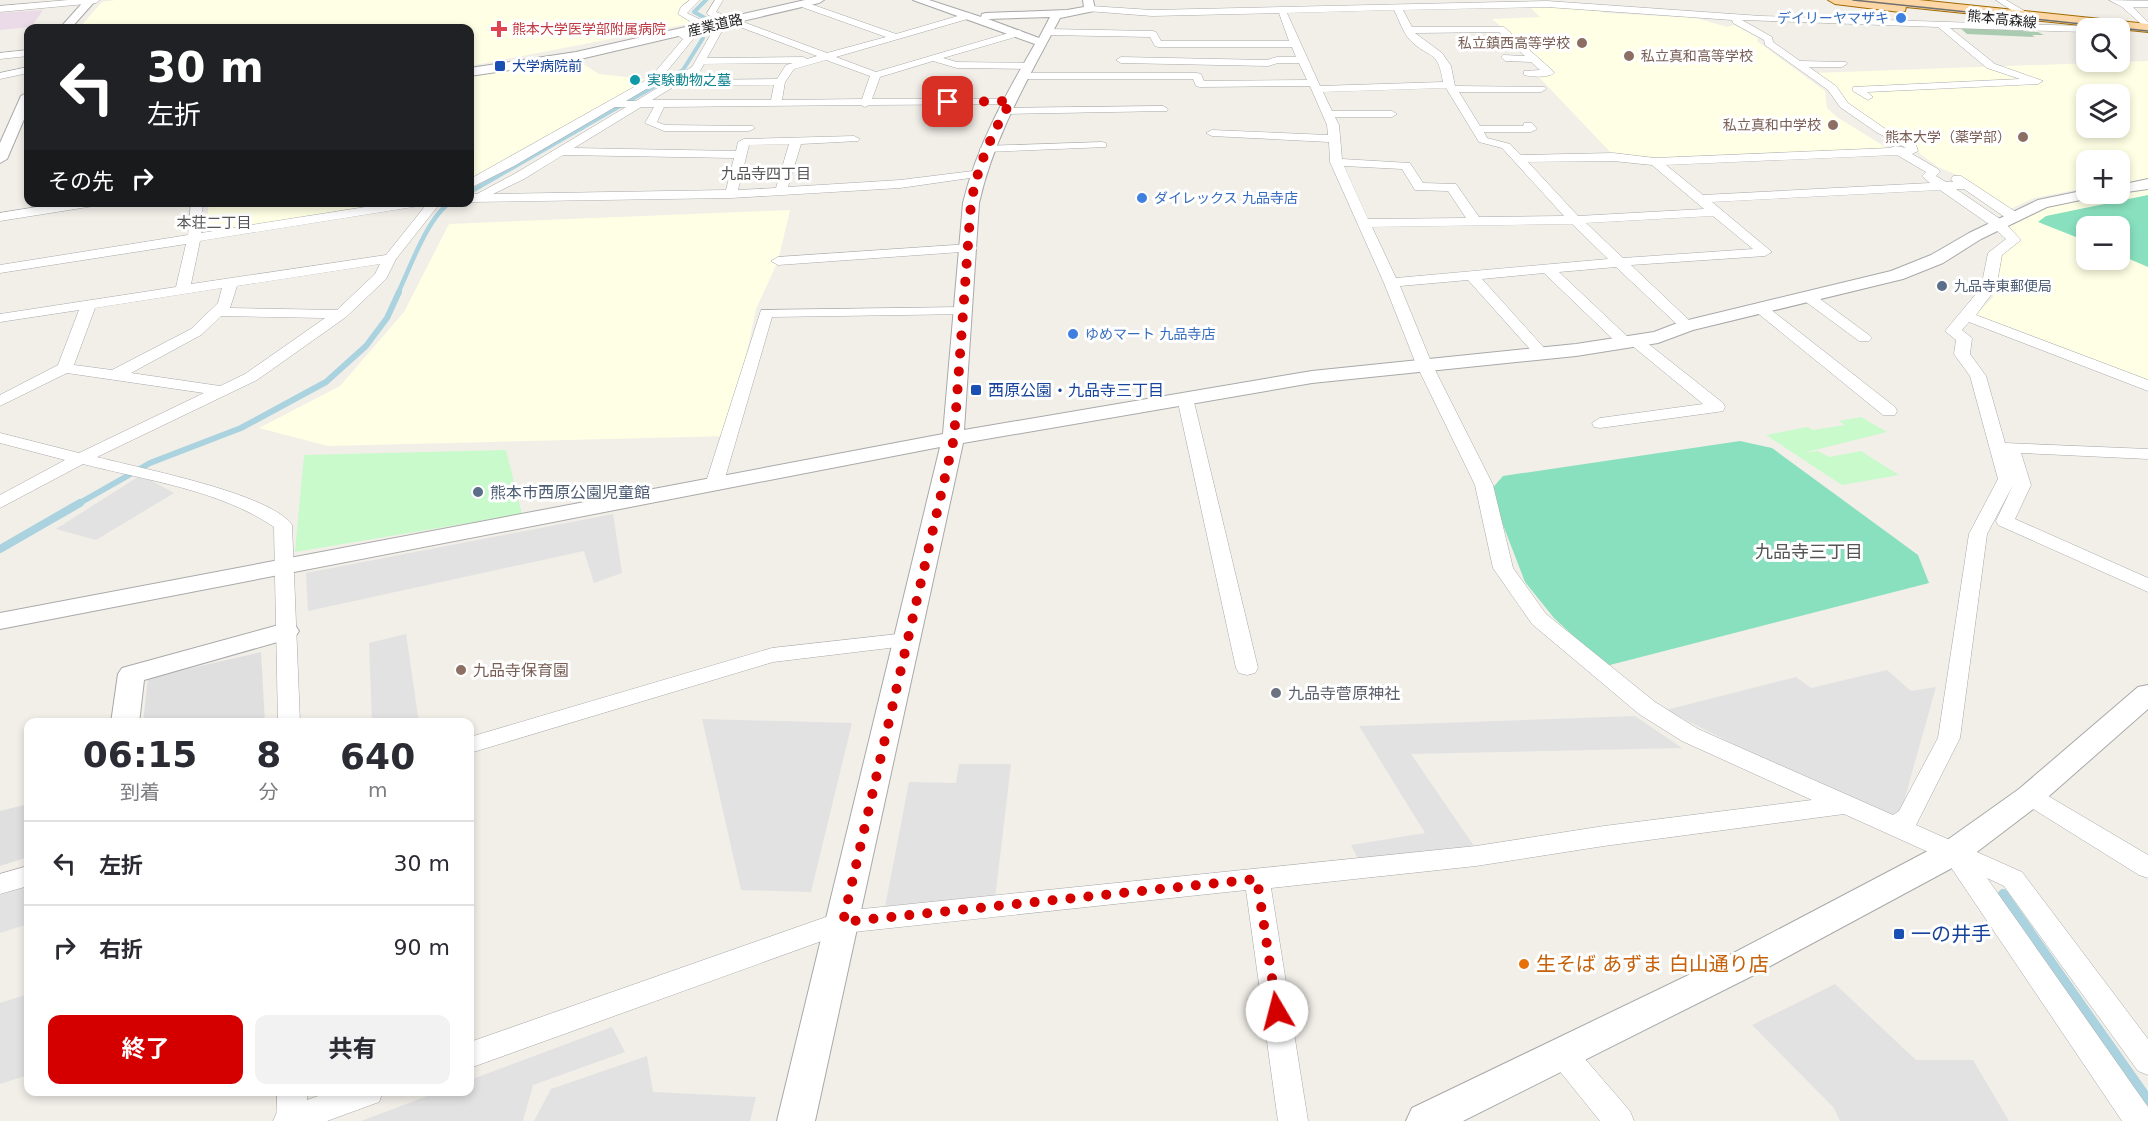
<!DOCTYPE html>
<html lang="ja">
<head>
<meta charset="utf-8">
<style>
  :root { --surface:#fff; --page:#f2f2f3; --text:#2b2b33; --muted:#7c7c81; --line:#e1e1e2; --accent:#d40000 }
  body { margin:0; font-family:"DejaVu Sans","Noto Sans JP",sans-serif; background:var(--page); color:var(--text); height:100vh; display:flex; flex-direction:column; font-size:22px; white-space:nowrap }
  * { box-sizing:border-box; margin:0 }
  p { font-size:20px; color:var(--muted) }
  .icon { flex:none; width:33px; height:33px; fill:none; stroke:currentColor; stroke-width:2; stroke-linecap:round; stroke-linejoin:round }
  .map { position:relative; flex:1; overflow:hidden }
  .drawer { position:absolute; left:24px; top:718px; width:450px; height:378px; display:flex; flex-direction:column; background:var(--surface); border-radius:12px; box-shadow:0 3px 9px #0003 }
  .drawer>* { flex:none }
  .guide { position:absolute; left:24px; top:24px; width:450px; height:183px; border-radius:12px; box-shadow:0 3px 9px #0003; background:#202124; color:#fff; overflow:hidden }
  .tools { position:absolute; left:2076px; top:18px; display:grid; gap:12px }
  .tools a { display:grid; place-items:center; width:54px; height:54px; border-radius:12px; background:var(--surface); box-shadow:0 3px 9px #0003; font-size:30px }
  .pin { position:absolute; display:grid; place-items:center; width:51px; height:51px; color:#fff; margin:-26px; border-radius:12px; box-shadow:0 3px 9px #0006 }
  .me { position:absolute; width:66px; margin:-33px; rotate:352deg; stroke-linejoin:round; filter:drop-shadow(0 0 4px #0008) }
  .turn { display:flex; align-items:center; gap:21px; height:126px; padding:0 24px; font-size:27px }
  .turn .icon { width:78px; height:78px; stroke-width:2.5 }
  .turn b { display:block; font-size:42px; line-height:51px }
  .then { display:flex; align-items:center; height:57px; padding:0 24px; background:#0003; gap:12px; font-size:22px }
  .eta { display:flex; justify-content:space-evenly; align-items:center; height:102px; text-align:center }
  .eta b { font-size:36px; font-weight:700; line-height:42px }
  .button { display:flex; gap:12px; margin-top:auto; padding:12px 24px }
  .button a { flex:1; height:69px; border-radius:12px; background:var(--accent); color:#fff; font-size:24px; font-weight:700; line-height:69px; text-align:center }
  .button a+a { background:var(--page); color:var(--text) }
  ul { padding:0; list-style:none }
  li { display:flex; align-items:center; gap:18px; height:84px; padding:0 24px; border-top:2px solid var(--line) }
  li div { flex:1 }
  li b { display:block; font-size:22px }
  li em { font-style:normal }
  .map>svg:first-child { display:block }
</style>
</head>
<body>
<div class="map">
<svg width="2148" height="1121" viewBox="0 0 2148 1121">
  <rect width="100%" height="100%" fill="#f2efe9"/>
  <!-- residential -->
  <g fill="#e0dfdf">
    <polygon points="261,652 265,723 143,723 148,678"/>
    <polygon points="28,804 28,857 0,866 0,811"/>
  </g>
  <!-- industrial -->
  <polygon fill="#ebdbe8" points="43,10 31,27 0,30 0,13"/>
  <!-- education -->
  <g fill="#ffffe5" fill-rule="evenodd">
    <polygon points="115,0 697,0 682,14 698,22 470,66 470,28 79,28 102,2"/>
    <polygon points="1530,7 1595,9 1606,13 1696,18 1727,27 1734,25 1758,38 1757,41 1825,91 1827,108 1837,117 1890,150 1647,160 1613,155 1536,74 1556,73 1492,19 1540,17"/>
    <polygon points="577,60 599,74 654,80 510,163 470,184 470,75"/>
    <path d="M2148,61V179L2120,183V160H2086V188L2034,198L2008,210L1962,177L1938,167L1920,154L1915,143L1883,130L1847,106L1813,73ZM2086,94H2120V128H2086Z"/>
    <path d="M2148,188V381L1976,315L1993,297L2001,253L2020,241L2015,233L2007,227L2053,205ZM2086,226H2120V260H2086Z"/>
    <polygon points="209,203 423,203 205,234"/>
    <polygon points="790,210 778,261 756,309 729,436 328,446 259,428 340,386 404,312 449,224"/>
  </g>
  <!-- cemetery -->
  <polygon fill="#aacbaf" points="1959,27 2038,32 2044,35 2032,35 2035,37 1967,34"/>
  <!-- park -->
  <g fill="#c8facc">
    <polygon points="1861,417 1887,432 1803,453 1818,451 1829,457 1861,451 1899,475 1842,485 1766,435 1807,427 1813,430 1845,425 1839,421"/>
    <polygon points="506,450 522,514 295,552 304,455"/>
  </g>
  <!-- pitch -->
  <g fill="#88e0be">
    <polygon points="2148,195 2148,267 2120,255 2120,226 2086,226 2086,241 2038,222 2046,216"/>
    <polygon points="1740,441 1772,448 1918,555 1929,583 1606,666 1554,618 1525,582 1490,491 1503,476"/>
  </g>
  <!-- parking -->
  <g fill="#e2e2e2">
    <polygon points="141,475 174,493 96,540 56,529"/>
    <polygon points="613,514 622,573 594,583 584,551 308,611 306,573"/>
    <polygon points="406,634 419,723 372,723 369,643"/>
    <polygon points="1887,670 1911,691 1936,687 1899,819 1773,764 1666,710 1796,677 1811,688"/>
    <polygon points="1635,716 1682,748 1411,754 1474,846 1359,861 1351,845 1425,833 1359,726"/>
    <polygon points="702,719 852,723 811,892 741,890"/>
    <polygon points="959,764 1011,764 995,899 885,907 909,782 956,783"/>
    <polygon points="28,886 28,924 0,933 0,895"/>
    <polygon points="1835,984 1916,1060 1973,1060 2009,1121 1840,1121 1834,1108 1752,1025"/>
    <polygon points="28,994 28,1075 0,1084 0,1003"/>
    <polygon points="612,1027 625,1052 533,1085 523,1121 361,1121 438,1092 470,1092 470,1080"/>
    <polygon points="647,1056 653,1092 756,1097 750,1121 534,1121 551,1089"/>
  </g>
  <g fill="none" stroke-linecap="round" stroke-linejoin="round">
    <!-- stream-far4 -->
    <g stroke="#aad3df" stroke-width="4">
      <polyline points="705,18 694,12 706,0"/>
      <polyline points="580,129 683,70 703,38"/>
    </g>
    <!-- stream-far3 -->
    <g stroke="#aad3df" stroke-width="4.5">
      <polyline points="470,192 583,127"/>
      <path d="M398,293C410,268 428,216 451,202"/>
    </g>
    <!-- stream-far2 -->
    <polyline stroke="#aad3df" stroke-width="6" points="78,504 150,463 241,428 326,382 366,346 387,318 399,292"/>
    <!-- stream-far1 -->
    <polyline stroke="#aad3df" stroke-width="8" points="0,549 80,503"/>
    <!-- stream -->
    <polyline stroke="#aad3df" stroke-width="10" points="2003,894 2148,1100"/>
    <!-- minor casing -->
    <g stroke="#a9a9a9" stroke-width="1">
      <g id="minor">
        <polygon points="68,0 100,0 96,3 0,12 0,6"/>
        <polygon points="690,0 700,0 687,13 701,20 700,31 694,31 693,23 678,14 681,7"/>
        <path d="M715,0H723L716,12L827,53L886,37L799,6V2H805L896,34L968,13L971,14V18L836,57L876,72L1019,30L1024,33L1022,35L943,58L957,62L1028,63L1033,66L1028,69L957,68L933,61L880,77L872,99H1015L1016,101L1011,104L869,105L865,107L861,105L664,107L657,122L665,125L753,126L755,128L749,131H664L645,123L654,107H641L574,148L736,151L738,142L744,139L854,136L860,139L858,141L801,144L788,187L900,180L981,170V176L977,177L900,188L731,198L470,202V194H477L516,173L626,107H615L514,166L470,188V179L650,78L683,39L677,35V31H683L694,38L658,82L626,101H636L692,67L712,32L705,26L710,23L722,31L707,58L803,57L807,59L817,56L708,15L707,13ZM826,60L870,76L862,99L782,100L785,82L794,69ZM793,63L786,65L777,79L685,80L700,71L704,64ZM774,85L771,100H652L675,86ZM789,144L776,188L738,190L749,145ZM563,155L734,158L726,190L493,194L524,179Z"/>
        <path d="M1996,0H2006L2033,16L2029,22L2017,24L2086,26L2090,28H2086V32L1950,28L1995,64L2043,81L2038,84L1867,92L1873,97L1868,100L1853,91V87L2020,79L1987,68L1938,27L1742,20L1772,37L1773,42L1800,61L1846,62L1847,64L1842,67H1809L1836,86L1848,103L1884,128L1915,142L1918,151L1912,154L1938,169L1940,172L1936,176L1946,182H1953L1951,179L1953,176H1961L2019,214L2020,217L2019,220H2009L1964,189H1956L2003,221L2021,240L2002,255L1996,288L1976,315L2148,380V391L1969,322L1962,330L1972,338L1970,354L1986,376L2005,443L2148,449V459L2021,453L2031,485L2015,519L2148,578V592L1998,525L1996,521L2013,485L1987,534L1960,738L1916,825L2022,872L2148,1039V1075L2138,1071L2004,886L1987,878L2148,1107V1121H2122L1946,860L1844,814L1604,846L1476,866L1271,888L1308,1121H1278L1246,890L844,933L470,1068V1042L843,911L1476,846L1604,826L1812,800L1682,741L1639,714L1532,624L1493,568L1475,485L1416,364L1384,283L1330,162L1329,142L1212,136L1206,133L1212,130L1328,135L1327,125L1310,86L1200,87L1196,86L1193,79H1024L1019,76L1024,73H1197L1201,74L1204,81L1307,80L1299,63H1278L1268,66L1121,63L1116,60L1121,57L1267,60L1277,57H1296L1292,47H1158L1155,46L1150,37L1048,35L1043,32L1048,29L1153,31L1156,32L1161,41H1289L1279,13L1152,16L1087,11V7L1090,6L1152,10L1547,1L1761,16L2009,24V20L2023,18ZM1547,7L1732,20L1733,23L1764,40L1765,45L1828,90L1840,107L1876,132L1906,148L1895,146L1890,148L1655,158L1613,153L1521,155L1510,144L1487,138L1484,132H1531L1537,129L1532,123H1524L1523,126H1480L1459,92H1541L1546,89L1545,87L1455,86L1451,66L1442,53L1415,33L1499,32L1525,56L1503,55L1501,57L1505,61L1531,62L1540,70L1524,71V75C1533,77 1548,78 1554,73L1553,71L1504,27H1412L1403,10ZM1394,10C1399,19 1403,33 1410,40C1428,59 1438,48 1443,82L1320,86L1287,13ZM1446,88L1479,142L1502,148L1564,216L1479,217L1456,184L1423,183L1410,163L1342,159L1339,125L1335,117H1392L1397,114L1392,111H1332L1323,92ZM1897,155L1926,172L1922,176L1930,183L1703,195L1666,165ZM1613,161L1652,165L1704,209L1578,216L1528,162ZM1344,166L1402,169L1415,190L1448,191L1466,218L1368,219ZM1940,190L1993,227L2006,239L1988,253L1981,288L1945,331L1956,340L1954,354L1970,376L1998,479L1969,534L1938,738L1899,811L1893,815L1698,729L1655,702L1546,614L1513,568L1493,485L1432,364L1400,286L1468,280L1536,356L1541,358L1549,353L1546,350L1482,279L1544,273L1619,345L1624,347L1630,344L1703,404L1600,418L1592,423L1594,427L1600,428L1717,412L1723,411L1725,407L1723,403L1641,338L1636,336L1630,339L1559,272L1616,267L1682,329L1687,330L1694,326L1692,323L1631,265L1765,256L1772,252L1712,202ZM1713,216L1753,249L1623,258L1586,223ZM1572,224L1608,259L1396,278L1372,227Z"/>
        <polygon points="2109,0 2148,1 2148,7 2133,7 2148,22 2148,30 2122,7"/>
        <polygon points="28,50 28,56 0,59 0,53"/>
        <polygon points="28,67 28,73 0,79 0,73"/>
        <polygon points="1163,106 1168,109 1167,111 1005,114 1000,111 1005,108"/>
        <polygon points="1102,142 1106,143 1106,147 985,152 979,149 985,146"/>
        <polygon points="67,202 100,202 94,206 0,221 0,213"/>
        <path d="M191,202H203L201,233L397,202H441L396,259L386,279L346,317L257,380L97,457C138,468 270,493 292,525L300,723H278L274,527C220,490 145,480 83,464L0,508V495L65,460L0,443V433L79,453L204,393L67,373L0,406V395L58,365L79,310L0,322V314L176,287L186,244L0,273V265L188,235ZM426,205L386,255L191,284L200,241ZM380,264L375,274L337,310L230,308L237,286ZM222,288L218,303L191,329L112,370L74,365L95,308ZM221,316L325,318L245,374L220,386L131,373L201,335Z"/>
        <polygon points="970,244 975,245 977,248 975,251 778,265 771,261 778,257"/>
        <polygon points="1807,292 1812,293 1869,335 1872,338 1869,341 1859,341 1802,299 1800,296"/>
        <polygon points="1760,304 1765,305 1895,407 1897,411 1895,415 1883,415 1755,311 1753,308"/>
        <polygon points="964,307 969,308 971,311 969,314 772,317 723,485 720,489 708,489 705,485 761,310"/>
        <polygon points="1185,393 1193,398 1258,668 1255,673 1247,675 1239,673 1236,668 1177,398"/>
        <polygon points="907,633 914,635 918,640 914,645 773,662 470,753 470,737 772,648"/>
        <polygon points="2030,787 2038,790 2148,855 2148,878 2139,875 2022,802 2018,796 2022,790"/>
        <polygon points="28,866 28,886 0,894 0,874"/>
        <polygon points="1563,1041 1573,1045 1630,1111 1634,1121 1600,1121 1553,1063 1549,1054 1553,1045"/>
        <polygon points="277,1092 307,1092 307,1100 329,1092 383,1092 379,1102 327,1121 273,1121 277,1112"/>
      </g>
    </g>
    <!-- tertiary casing -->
    <g stroke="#a9a9a9" stroke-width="2">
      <g id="tertiary">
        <polygon points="85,0 96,0 71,28 60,28"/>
        <polygon points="805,0 824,0 819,3 576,60 470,76 470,68 576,52"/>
        <path d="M913,0H929L981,17L982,14L986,13L1067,10L1084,7L1083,0H1093L1095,9L1094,11L1060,18C1028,79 994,136 979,203L964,430L1312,371L1576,344L1654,332L1680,322L1891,271L1931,255L1969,233L2038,200L2086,190V194H2098L2095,197L2047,207L1981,239L1943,263L1903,279L1693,330L1658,343L1576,356L1312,383L963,443L815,1121H777L940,447L0,629V613L943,434L963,203C977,145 1005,96 1035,44ZM1050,17L1039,38L988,19Z"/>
        <polygon points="28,92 28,110 7,159 0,163 0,143 21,96"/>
        <polygon points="2148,179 2148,189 2120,193 2120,185"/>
        <polygon points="286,623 295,625 299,631 295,637 144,680 139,723 111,723 118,674 122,668"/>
        <polygon points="2148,685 2148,709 2040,804 1965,861 1748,978 1463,1121 1406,1121 1412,1108 1724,958 1943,843 2019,789 2138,687"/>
      </g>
    </g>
    <!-- primary casing -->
    <g stroke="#a06b00" stroke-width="2">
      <polygon id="primary" points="1828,0 1919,0 2148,24 2148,32 1906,7 1905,11 1900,12 1835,4"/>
    </g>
    <!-- minor -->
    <use href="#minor" fill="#fff" fill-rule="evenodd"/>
    <!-- tertiary -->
    <use href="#tertiary" fill="#fff" fill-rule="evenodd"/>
    <!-- primary -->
    <use href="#primary" fill="#fcd6a4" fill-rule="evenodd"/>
    <!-- tram -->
    <polyline stroke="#707070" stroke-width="1.5" points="1853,0 2148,31"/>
  </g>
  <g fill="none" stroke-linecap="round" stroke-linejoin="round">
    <!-- route -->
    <path stroke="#d40000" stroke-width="10" stroke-dasharray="0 18" d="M948,102L1011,101C991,135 978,165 971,203L954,438L843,922L1257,879L1277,1011"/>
  </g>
  <!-- markers -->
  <g fill="#3f7fe0" stroke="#fff" stroke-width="2">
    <circle cx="1901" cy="18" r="6"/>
    <circle cx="1142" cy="198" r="6"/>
    <circle cx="1073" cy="334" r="6"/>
  </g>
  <path fill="#e0444e" stroke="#fff" stroke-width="2" d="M496 20h6v6h6v6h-6v6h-6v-6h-6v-6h6z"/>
  <g fill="#8d6e63" stroke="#fff" stroke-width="2">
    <circle cx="1582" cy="43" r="6"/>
    <circle cx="1629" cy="56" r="6"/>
    <circle cx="1833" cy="125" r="6"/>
    <circle cx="2023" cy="137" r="6"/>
    <circle cx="461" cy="670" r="6"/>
  </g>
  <g fill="#1a4fb4" stroke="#fff" stroke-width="2">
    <rect x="494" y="60" width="12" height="12" rx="3"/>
    <rect x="970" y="384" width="12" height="12" rx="3"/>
    <rect x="1893" y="928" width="12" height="12" rx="3"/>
  </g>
  <circle fill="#0f9aa8" stroke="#fff" stroke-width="2" cx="635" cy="80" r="6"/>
  <g fill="#5c6f8a" stroke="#fff" stroke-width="2">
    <circle cx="1942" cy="286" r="6"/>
    <circle cx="478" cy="492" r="6"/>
  </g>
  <circle fill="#6b7280" stroke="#fff" stroke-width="2" cx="1276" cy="693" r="6"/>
  <circle fill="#e8710a" stroke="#fff" stroke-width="2" cx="1524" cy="964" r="6"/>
  <g text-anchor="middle" stroke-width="6" stroke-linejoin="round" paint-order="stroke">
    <!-- far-shop labels -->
    <g font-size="14" fill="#366cbe" stroke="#fff" text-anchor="start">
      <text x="1889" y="23" text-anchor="end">デイリーヤマザキ</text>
      <text x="1154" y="203">ダイレックス 九品寺店</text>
      <text x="1085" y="339">ゆめマート 九品寺店</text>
    </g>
    <!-- far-street labels -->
    <g font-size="14" fill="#222" stroke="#fff">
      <text transform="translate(2002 19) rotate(6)" y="5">熊本高森線</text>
      <text transform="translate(715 25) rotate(-13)" y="5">産業道路</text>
    </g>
    <!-- far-health labels -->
    <g font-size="14" fill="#be3a42" stroke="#fff" text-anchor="start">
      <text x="512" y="34">熊本大学医学部附属病院</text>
    </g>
    <!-- far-education labels -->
    <g font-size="14" fill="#785e54" stroke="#fff" text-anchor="end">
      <text x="1570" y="48">私立鎮西高等学校</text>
      <text x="1641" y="61" text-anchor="start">私立真和高等学校</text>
      <text x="1821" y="130">私立真和中学校</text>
      <text x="2011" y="142">熊本大学（薬学部）</text>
    </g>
    <!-- far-transit labels -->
    <g font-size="14" fill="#164399" stroke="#fff" text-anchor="start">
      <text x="512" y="71">大学病院前</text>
    </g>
    <!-- far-culture labels -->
    <g font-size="14" fill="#0d838f" stroke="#fff" text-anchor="start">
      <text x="647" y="85">実験動物之墓</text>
    </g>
    <!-- far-service labels -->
    <g font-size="14" fill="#4e5e75" stroke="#fff" text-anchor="start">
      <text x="1954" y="291">九品寺東郵便局</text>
    </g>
    <!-- far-neighbourhood labels -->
    <g font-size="15" fill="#555" stroke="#fff">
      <text x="766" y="179">九品寺四丁目</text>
      <text x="214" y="228">本荘二丁目</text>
    </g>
    <!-- transit labels -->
    <g font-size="16" fill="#164399" stroke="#fff" text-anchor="start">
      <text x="988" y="396">西原公園・九品寺三丁目</text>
    </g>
    <!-- service labels -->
    <g font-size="16" fill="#4e5e75" stroke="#fff" text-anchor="start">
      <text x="490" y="498">熊本市西原公園児童館</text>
    </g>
    <!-- education labels -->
    <g font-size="16" fill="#785e54" stroke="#fff" text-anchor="start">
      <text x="473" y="676">九品寺保育園</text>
    </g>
    <!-- worship labels -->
    <g font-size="16" fill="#5b616d" stroke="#fff" text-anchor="start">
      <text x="1288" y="699">九品寺菅原神社</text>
    </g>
    <!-- neighbourhood labels -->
    <g font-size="18" fill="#555" stroke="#fff">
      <text x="1809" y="558">九品寺三丁目</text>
    </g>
    <!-- near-transit labels -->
    <g font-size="20" fill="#164399" stroke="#fff" text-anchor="start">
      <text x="1911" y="941">一の井手</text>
    </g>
    <!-- near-food labels -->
    <g font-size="20" fill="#c56008" stroke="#fff" text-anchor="start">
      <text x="1536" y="971">生そば あずま 白山通り店</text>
    </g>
  </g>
</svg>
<div class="tools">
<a><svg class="icon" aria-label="search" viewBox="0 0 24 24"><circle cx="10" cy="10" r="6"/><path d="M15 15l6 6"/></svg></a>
<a><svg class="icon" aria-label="layers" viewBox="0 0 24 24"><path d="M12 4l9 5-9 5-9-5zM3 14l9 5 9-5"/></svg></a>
<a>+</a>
<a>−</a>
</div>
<div class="pin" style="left:948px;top:102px;background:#d93025"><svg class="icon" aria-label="arrive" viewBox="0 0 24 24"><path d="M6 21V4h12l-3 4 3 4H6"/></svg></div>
<svg class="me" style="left:1277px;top:1011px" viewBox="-20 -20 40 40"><circle r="19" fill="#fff"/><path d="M0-13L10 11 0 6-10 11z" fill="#d40000"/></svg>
<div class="guide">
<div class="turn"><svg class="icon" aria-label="left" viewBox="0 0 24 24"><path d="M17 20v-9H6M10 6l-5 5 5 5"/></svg><div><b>30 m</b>左折</div></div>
<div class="then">その先<svg class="icon" aria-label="right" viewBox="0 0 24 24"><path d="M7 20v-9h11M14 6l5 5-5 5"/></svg></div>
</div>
<section class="drawer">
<div class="eta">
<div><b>06:15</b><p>到着</p></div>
<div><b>8</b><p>分</p></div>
<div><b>640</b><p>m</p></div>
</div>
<ul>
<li><svg class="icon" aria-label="left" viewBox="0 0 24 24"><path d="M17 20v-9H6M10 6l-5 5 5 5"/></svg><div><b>左折</b></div><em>30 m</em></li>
<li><svg class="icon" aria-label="right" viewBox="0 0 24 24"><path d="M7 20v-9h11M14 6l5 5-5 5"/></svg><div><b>右折</b></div><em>90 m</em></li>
</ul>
<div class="button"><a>終了</a><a>共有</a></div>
</section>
</div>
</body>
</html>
